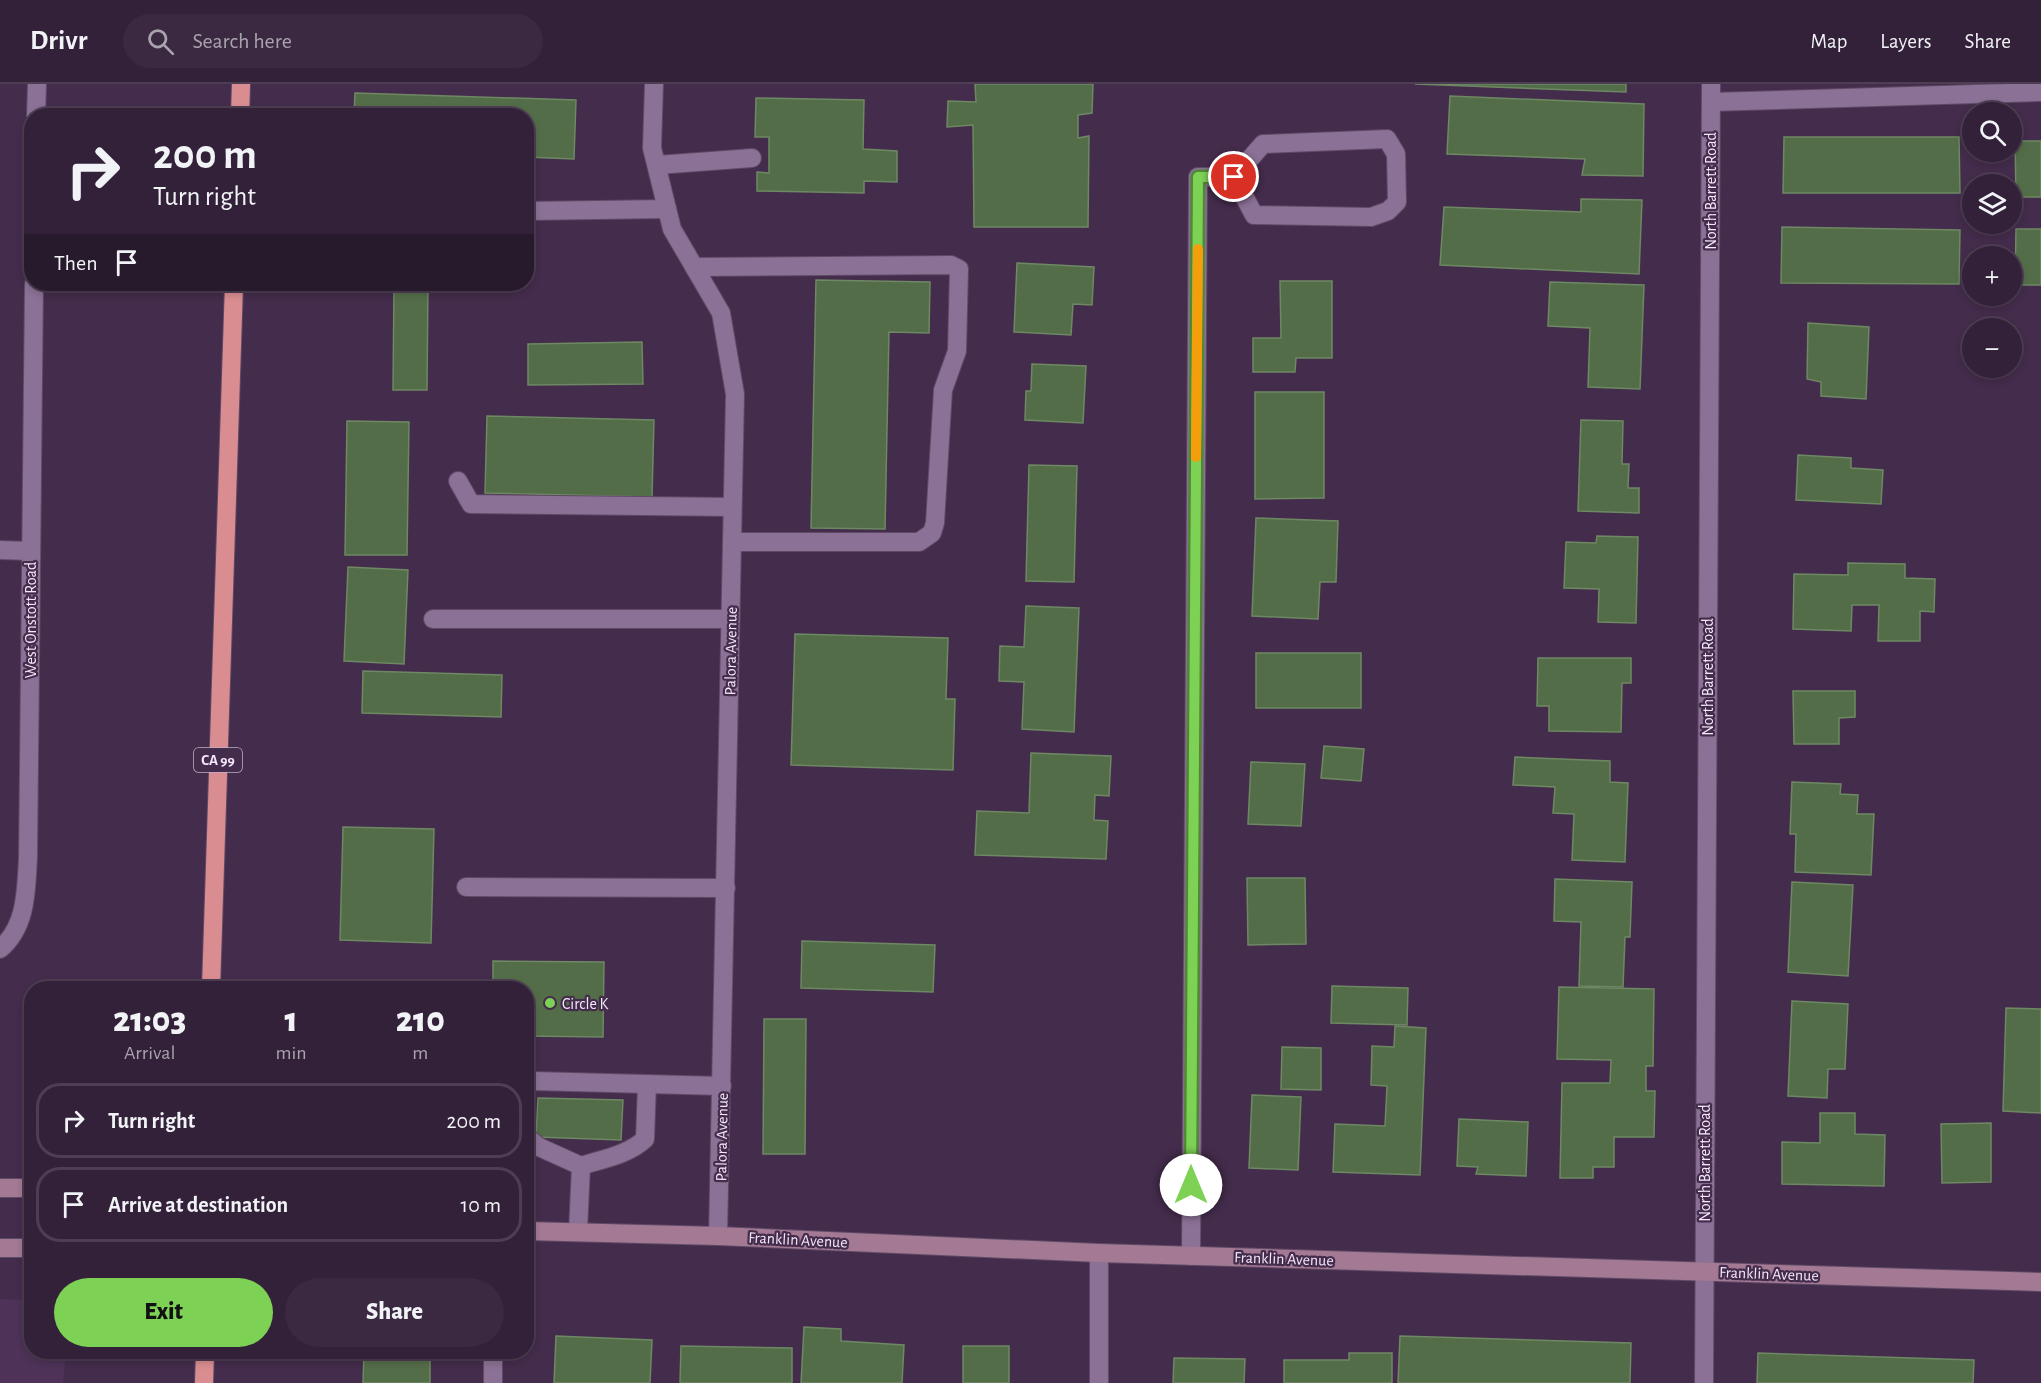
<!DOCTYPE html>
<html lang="en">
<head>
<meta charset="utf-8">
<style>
  :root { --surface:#332139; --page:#3b2941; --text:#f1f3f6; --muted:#a9a3ae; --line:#4e3e53; --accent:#7dd154 }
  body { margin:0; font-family:"Alegreya Sans",sans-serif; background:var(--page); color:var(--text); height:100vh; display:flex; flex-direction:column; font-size:22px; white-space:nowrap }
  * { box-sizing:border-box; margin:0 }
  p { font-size:20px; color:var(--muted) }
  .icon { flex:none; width:33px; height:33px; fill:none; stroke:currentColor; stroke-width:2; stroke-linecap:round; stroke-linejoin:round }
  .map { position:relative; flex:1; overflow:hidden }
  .sheet { position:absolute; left:24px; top:897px; width:510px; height:378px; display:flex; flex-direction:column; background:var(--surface); border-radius:24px; box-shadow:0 3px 9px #0003,0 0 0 2px var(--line) }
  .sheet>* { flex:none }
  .top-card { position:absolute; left:24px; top:24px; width:510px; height:183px; border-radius:24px; box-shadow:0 3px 9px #0003,0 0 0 2px var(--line); background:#332139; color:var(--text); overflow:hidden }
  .buttons { position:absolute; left:1962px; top:18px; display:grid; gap:12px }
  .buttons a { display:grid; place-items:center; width:60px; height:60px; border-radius:50%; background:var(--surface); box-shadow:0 3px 9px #0003,0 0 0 2px var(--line); font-size:30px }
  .pin { position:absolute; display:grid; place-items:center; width:51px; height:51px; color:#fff; margin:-26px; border:3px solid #fff; border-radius:50%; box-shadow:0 2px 6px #0007 }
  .me { position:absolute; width:66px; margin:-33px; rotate:0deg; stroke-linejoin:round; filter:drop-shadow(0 0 4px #0008) }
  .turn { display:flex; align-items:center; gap:21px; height:126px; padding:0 30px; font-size:27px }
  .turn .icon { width:78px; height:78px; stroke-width:2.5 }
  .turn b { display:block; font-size:42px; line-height:51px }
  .then { display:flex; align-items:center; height:57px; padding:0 30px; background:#0003; gap:12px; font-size:22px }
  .eta { display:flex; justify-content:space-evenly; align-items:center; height:102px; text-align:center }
  .eta b { font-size:36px; font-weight:800; line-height:42px }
  .button { display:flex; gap:12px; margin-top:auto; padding:12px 30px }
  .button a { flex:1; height:69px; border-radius:36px; background:var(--accent); color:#111; font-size:24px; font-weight:800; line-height:69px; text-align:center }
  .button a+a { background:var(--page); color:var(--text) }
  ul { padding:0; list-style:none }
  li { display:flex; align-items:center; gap:18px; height:75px; margin:0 12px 9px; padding:0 18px; border:3px solid var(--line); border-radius:24px }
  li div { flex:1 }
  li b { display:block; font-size:22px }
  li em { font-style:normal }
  header { display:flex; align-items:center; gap:36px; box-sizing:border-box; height:84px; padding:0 30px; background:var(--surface); border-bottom:2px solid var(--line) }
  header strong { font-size:28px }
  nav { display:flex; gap:33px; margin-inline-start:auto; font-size:21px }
  .search { width:420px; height:54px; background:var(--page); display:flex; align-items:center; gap:15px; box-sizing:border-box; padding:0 21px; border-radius:33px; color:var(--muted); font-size:22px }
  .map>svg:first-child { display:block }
</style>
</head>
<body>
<header>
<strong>Drivr</strong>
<div class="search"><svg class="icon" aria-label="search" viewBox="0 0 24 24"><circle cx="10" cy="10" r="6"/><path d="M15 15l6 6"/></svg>Search here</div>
<nav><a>Map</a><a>Layers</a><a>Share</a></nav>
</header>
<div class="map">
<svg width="2041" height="1299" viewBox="0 0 2041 1299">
  <rect width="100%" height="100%" fill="#442c4c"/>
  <!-- built -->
  <polygon fill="#4e3258" points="0,1215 31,1216 32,1268 66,1268 63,1299 0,1299"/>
  <!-- building -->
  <g fill="#546d49" stroke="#6e8863" stroke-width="1.5">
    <polygon points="975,0 1093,0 1092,29 1078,31 1078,54 1089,52 1088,143 974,143 973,41 947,43 948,17 976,18"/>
    <polygon points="1415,0 1626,0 1626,8"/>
    <polygon points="355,9 576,16 574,75 526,73 526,32 354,32"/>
    <polygon points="1450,12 1644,20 1643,92 1582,91 1585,75 1447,70"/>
    <polygon points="756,14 864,16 863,65 897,67 897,98 864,97 864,109 757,107 757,88 769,89 769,53 755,53"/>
    <polygon points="1784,53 1959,53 1960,109 1783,109"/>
    <polygon points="2015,57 2041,57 2041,113 2016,113"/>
    <polygon points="1581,115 1642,116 1639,190 1440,181 1444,123 1581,128"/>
    <polygon points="1782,143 1960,146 1959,200 1781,199"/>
    <polygon points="2016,145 2041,145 2041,201 2015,201"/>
    <polygon points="1017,179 1094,183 1092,221 1073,220 1071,251 1014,248"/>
    <polygon points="816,196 930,198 929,249 889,248 885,445 811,444"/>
    <polygon points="1280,197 1332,197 1332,274 1296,274 1295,288 1253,288 1253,254 1281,254"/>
    <polygon points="1550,198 1644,201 1640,305 1588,303 1590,244 1548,242"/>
    <polygon points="394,200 428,200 427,306 393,306"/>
    <polygon points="1808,239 1869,243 1866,315 1821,312 1821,298 1807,295"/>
    <polygon points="642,258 643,300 528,301 528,260"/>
    <polygon points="1032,280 1086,282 1083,339 1025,336 1026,307 1031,307"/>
    <polygon points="1255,308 1324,308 1324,414 1255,415"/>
    <polygon points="487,332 654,336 652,413 485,409"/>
    <polygon points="1581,336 1623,337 1622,380 1629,380 1628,404 1639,404 1639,429 1578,427"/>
    <polygon points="347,337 409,338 407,471 345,471"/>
    <polygon points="1798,371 1851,374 1851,384 1883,386 1881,420 1796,416"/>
    <polygon points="1029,381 1077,382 1074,498 1026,497"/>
    <polygon points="1256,434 1338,437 1336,498 1320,498 1318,535 1252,532"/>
    <polygon points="1597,452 1638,453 1636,539 1598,538 1599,505 1564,504 1566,458 1596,459"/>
    <polygon points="1848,479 1905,480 1905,494 1935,495 1934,528 1920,527 1920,557 1878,557 1879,521 1852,521 1851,547 1793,545 1794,490 1848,491"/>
    <polygon points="348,483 408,486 404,580 344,577"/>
    <polygon points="1026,522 1079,524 1074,648 1022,645 1024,598 999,597 1000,562 1024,563"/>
    <polygon points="795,550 948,554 946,615 955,615 953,686 791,681"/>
    <rect x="1256" y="569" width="105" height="55"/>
    <polygon points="1538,574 1631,574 1631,599 1622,599 1621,648 1549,647 1549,622 1537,622"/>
    <polygon points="363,587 502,591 501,633 362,629"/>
    <polygon points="1793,607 1855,607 1855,633 1839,634 1839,660 1794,660"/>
    <polygon points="1324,662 1364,665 1361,697 1321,694"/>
    <polygon points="1031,669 1111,672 1109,712 1095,711 1094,736 1108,737 1106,775 975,771 977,727 1029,729"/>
    <polygon points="1515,673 1610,677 1610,698 1628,699 1625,778 1572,776 1574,730 1553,729 1555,703 1513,701"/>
    <polygon points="1251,678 1305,680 1301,742 1248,740"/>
    <polygon points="1792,698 1841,700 1840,710 1858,711 1857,730 1874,730 1871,791 1795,788 1796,750 1790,750"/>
    <polygon points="343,743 434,745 431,859 340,856"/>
    <polygon points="1247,794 1305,794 1306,860 1248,861"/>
    <polygon points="1555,795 1632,798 1630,853 1625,853 1623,903 1579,902 1581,838 1554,837"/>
    <polygon points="1792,798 1853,801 1848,892 1788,888"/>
    <polygon points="802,857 935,861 933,908 801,904"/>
    <polygon points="493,877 604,878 603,953 526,952 526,904 493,904"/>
    <polygon points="1332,902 1408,904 1407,941 1331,939"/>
    <polygon points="1559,903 1654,905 1653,982 1646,982 1646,1007 1655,1007 1654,1053 1614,1053 1614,1083 1593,1083 1593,1094 1560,1094 1562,999 1610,999 1611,976 1557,975"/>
    <polygon points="1792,917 1848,920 1845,985 1828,985 1827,1014 1788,1012"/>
    <polygon points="2006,924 2041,925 2041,1029 2003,1027"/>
    <polygon points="764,935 806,935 805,1070 763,1070"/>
    <polygon points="1395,942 1426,944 1420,1091 1333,1088 1335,1040 1385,1042 1387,1002 1371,1001 1372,962 1394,963"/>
    <polygon points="1282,963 1321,964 1321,1006 1281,1005"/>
    <polygon points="1252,1011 1301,1013 1298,1086 1249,1084"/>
    <polygon points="538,1014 623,1016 621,1056 536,1053"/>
    <polygon points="1820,1029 1855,1029 1855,1050 1885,1051 1884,1102 1782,1100 1782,1058 1820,1059"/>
    <polygon points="1459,1035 1528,1038 1526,1092 1476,1090 1478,1083 1457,1082"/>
    <polygon points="1991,1039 1991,1098 1942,1099 1941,1040"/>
    <polygon points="804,1243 841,1245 841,1257 904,1261 902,1299 801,1299"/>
    <polygon points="556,1252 652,1256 650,1299 554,1299"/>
    <polygon points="1400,1252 1631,1259 1630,1299 1398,1299"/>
    <polygon points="681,1262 792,1264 792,1299 680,1299"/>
    <rect x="963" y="1262" width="46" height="37"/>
    <polygon points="364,1268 430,1268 430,1299 363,1299"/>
    <polygon points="1349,1269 1392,1269 1392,1299 1284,1299 1284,1276 1349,1276"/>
    <polygon points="1758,1269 1974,1276 1973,1299 1757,1299"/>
    <polygon points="1174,1274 1245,1275 1244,1299 1173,1299"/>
  </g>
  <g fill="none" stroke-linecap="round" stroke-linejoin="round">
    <!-- lane casing -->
    <g stroke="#5f4a66" stroke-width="20">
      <g id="lane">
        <polyline points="1711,18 2041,8"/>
        <polygon points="1387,55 1396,70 1397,118 1388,127 1371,133 1254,131 1234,93 1263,60"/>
        <polyline points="657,81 752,74"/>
        <polyline points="1198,93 1234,93"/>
        <polyline points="526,127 667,125"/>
        <polyline points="694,183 951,181 959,185 957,267 943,306 935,439 932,449 919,458 732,458"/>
        <polyline points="458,397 471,420 732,423"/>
        <polyline points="433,535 730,535"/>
        <polyline points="466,803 726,804"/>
        <polyline points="526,1003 533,997 722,1002"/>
        <polyline points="526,1052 539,1063 581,1082 578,1147"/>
        <path d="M581,1082C602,1075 628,1071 645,1055L647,1000"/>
      </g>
    </g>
    <!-- street casing -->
    <g stroke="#5f4a66" stroke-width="20">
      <g id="street">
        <polyline points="654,0 652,64 672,145 721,229 735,310 718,1152"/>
        <polyline points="36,32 37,0"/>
        <polyline points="0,466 30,467"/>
        <path d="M0,865C27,842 26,806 28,774L34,200"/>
        <polyline points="1099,1169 1099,1299"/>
        <polyline points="1191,1172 1198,93"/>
        <polyline points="493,1268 493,1299"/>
        <polyline points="1704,1299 1711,0"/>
      </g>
    </g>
    <!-- secondary casing -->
    <g stroke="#5f4a66" stroke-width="20">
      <g id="secondary">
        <polyline points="0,1104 32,1104"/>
        <polyline points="526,1147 718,1152 1099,1169 2041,1198"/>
        <polyline points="0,1164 32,1164"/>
      </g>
    </g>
    <!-- highway casing -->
    <g stroke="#5f4a66" stroke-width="20">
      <g id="highway">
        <polyline points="240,32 241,0"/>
        <polyline points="211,904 234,200"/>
        <polyline points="204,1299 205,1268"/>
      </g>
    </g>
    <!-- lane -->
    <use href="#lane" stroke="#8b7195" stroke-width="18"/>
    <!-- street -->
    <use href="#street" stroke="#8b7195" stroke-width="18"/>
    <!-- secondary -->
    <use href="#secondary" stroke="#a37994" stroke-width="18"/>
    <!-- highway -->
    <use href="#highway" stroke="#da8d91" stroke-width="18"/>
  </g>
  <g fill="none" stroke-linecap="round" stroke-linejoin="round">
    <!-- route casing -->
    <g stroke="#518837" stroke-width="15">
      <polyline id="route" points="1191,1101 1198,93 1234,93"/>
    </g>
    <!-- route -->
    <use href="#route" stroke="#7dd154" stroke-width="10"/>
    <!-- slow -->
    <polyline stroke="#f59e0b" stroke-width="10" points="1196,373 1198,165"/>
  </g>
  <!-- markers -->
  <circle fill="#7dd154" stroke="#442c4c" stroke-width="2" cx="550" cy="919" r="6"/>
  <g text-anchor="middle" stroke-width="4.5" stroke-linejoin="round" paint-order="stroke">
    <!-- shield labels -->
    <rect fill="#442c4c" stroke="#c0afc6" stroke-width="1.5" x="194" y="664" width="48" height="24" rx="4.5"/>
    <g font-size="15" font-weight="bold" fill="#f5e7fb">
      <text x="218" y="681">CA 99</text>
    </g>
    <!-- street labels -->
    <g font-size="16" fill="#f5e7fb" stroke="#442c4c">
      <text transform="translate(1710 107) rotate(-90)" y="6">North Barrett Road</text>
      <text transform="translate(30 536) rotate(-90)" y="6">West Onstott Road</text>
      <text transform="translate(730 567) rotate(-89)" y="6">Palora Avenue</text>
      <text transform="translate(1707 593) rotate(-90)" y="6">North Barrett Road</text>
      <text transform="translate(721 1053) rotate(-89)" y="6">Palora Avenue</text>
      <text transform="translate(1704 1079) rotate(-90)" y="6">North Barrett Road</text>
      <text transform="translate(798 1155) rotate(3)" y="6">Franklin Avenue</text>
      <text transform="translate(1284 1174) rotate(2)" y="6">Franklin Avenue</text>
      <text transform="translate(1769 1189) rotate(2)" y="6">Franklin Avenue</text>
    </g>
    <!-- poi labels -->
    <g font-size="16" fill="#f5e7fb" stroke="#442c4c" text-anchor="start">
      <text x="562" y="925">Circle K</text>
    </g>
  </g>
</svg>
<div class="buttons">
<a><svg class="icon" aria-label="search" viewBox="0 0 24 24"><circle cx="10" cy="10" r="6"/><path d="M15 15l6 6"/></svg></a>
<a><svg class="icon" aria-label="layers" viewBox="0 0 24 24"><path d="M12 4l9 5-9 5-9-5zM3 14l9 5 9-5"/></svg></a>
<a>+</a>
<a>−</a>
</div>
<div class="pin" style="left:1234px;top:93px;background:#d93025"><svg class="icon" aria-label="arrive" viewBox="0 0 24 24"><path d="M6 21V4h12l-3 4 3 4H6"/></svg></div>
<svg class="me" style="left:1191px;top:1101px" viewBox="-20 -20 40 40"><circle r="19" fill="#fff"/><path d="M0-13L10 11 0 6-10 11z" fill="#7dd154"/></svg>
<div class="top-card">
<div class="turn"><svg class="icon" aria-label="right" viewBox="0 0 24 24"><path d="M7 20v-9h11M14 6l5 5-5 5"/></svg><div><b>200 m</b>Turn right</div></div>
<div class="then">Then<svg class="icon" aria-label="arrive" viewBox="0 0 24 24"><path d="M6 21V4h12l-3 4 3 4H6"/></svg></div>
</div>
<section class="sheet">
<div class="eta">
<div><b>21:03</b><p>Arrival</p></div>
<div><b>1</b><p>min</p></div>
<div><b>210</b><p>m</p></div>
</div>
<ul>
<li><svg class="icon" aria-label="right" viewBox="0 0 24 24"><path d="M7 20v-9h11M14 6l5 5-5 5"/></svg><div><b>Turn right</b></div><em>200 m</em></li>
<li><svg class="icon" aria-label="arrive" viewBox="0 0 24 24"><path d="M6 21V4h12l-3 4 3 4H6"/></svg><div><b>Arrive at destination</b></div><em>10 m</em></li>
</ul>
<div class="button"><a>Exit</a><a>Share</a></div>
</section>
</div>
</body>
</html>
